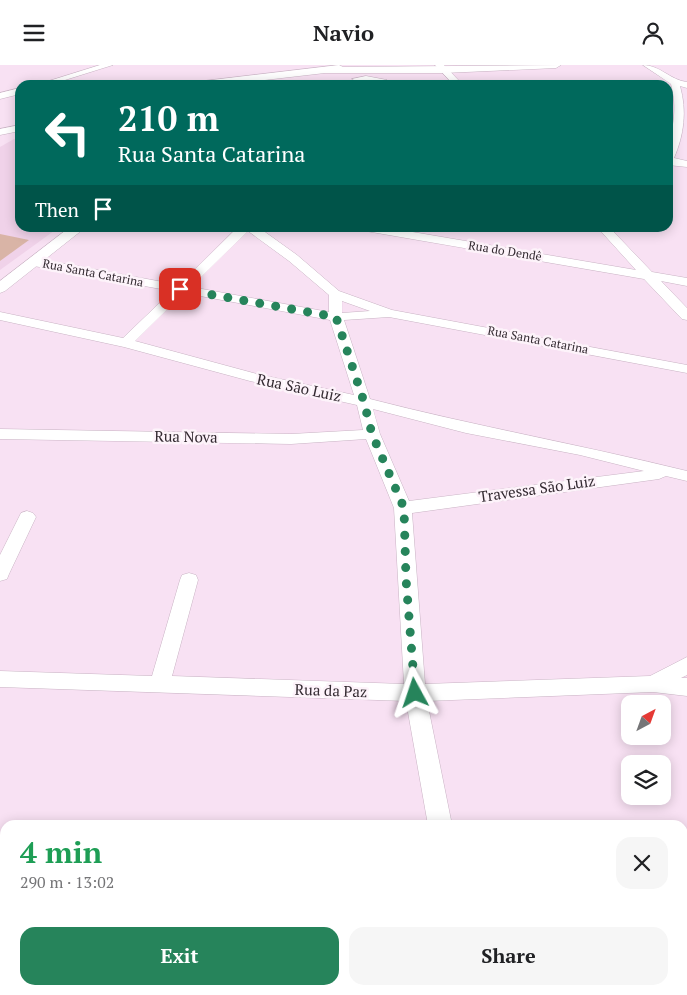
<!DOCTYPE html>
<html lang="en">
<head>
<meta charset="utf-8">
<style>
  :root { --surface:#fff; --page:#f6f6f6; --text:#202124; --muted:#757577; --accent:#26845b }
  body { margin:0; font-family:"PT Serif",serif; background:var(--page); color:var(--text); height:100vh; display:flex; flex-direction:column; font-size:19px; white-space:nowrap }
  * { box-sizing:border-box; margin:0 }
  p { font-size:16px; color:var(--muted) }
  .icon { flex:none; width:28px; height:28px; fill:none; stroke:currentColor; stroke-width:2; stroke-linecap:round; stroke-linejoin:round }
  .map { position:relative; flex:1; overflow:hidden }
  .drawer { position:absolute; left:0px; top:755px; width:688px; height:175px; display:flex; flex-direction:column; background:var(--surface); border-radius:15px 15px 0 0; box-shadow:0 2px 12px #0003 }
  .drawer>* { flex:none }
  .banner { position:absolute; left:15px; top:15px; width:658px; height:152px; border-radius:15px; box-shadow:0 2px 12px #0003; background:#00695c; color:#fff; overflow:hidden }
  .needle { width:32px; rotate:41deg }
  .tools { position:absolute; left:621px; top:630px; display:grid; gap:10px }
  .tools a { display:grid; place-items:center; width:50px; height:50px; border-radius:10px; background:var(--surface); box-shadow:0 2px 12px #0003; font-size:25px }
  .pin { position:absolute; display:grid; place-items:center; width:42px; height:42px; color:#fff; margin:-21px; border-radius:10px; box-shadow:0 2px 8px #0006 }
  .me { position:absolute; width:55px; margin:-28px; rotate:355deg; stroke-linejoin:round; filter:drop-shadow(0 0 4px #0008) }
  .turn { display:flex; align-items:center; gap:18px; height:105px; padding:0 20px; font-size:22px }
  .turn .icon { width:65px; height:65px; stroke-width:2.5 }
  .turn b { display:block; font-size:35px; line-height:42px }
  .then { display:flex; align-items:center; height:48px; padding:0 20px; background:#0003; gap:10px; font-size:19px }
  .round { display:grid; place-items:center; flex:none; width:52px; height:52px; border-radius:15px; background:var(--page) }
  .summary { display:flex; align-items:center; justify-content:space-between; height:85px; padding:0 20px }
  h1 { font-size:30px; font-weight:800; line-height:38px; color:#1e9e55 }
  .button { display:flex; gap:10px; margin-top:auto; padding:10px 20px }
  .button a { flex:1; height:58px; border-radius:15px; background:var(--accent); color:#fff; font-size:20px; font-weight:800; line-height:58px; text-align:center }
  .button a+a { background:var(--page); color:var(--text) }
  header { display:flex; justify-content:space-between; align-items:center; height:65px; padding:0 20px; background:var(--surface); font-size:22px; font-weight:800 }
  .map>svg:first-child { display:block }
</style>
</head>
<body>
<header><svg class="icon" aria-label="menu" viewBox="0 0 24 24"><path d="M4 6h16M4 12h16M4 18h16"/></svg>Navio<svg class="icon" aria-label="person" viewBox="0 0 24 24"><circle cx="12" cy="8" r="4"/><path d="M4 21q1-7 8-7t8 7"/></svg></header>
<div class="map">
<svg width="687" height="930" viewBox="0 0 687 930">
  <rect width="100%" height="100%" fill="#f8e1f3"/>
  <!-- built -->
  <polygon fill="#f0d2e9" points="14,74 20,75 20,162 58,163 0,205 0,82"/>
  <!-- green -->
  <polygon fill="#d9b4a6" points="0,169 29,175 0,196"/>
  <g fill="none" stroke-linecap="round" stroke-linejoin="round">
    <!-- minor casing -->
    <g stroke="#c9b3c4" stroke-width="1">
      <g id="minor">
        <polygon points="100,0 113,0 49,20 36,20"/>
        <polygon points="435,0 444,0 463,20 454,20"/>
        <path d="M643,0C660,0 670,15 687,17V23L680,21C687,46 684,70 674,93L687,96V102L668,100C668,70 680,52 671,19Z"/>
        <path d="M366,11L387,15C382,19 357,18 352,14Z"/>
        <polygon points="20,23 20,29 0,34 0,28"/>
        <path d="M238,162H258L297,190L339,226L392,245L687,300V308L389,252L344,255L370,334C475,361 582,380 687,406V416L666,411L659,414L412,448L425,619L650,611L687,592V610L681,613H687V631L653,627L427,636L452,760H428L406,636L0,622V606L152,611L180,515L182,510L189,508L196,510L198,515L172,611L404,619L394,443L366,374L291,379L0,374V364L291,369L363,365L357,340L250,316L124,282L0,255V247L123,273L172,226L34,201L30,200L28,197L30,194L34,193L179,220ZM248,166L289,196L329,230V247L191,222ZM184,228L330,255L354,330L257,309L135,276ZM342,236L370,246L342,248ZM373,344L466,368L580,390L644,406L409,436L380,369Z"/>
        <polygon points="355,162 383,162 636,205 597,162 609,162 652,207 687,213 687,221 661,216 687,243 687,255 682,254 644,214 360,165"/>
        <polygon points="27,446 33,448 36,452 9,509 7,514 0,516 0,490 21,448"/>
        <polygon points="467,925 493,925 494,930 468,930"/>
      </g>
    </g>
    <!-- tertiary casing -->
    <g stroke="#c9b3c4" stroke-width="1">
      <g id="tertiary">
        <polygon points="339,0 343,2 561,0 556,3 444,8 325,8 221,20 190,20 195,17"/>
        <polygon points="20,60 20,66 0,70 0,64"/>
        <polygon points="70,162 86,162 5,226 0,228 0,216"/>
      </g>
    </g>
    <!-- minor -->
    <use href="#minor" fill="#fff" fill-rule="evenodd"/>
    <!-- tertiary -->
    <use href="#tertiary" fill="#fff" fill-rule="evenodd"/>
  </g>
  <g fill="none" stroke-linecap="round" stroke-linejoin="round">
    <!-- route -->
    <polyline stroke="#26845b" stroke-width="9" stroke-dasharray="0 16.2" points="180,224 336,252 364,337 372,369 404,443 406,514 415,628"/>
  </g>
  <g text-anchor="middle" stroke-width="5" stroke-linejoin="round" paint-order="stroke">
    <!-- far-street labels -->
    <g font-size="12" fill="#342b32" stroke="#fdf3fa">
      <text transform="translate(505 186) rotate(9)" y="4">Rua do Dendê</text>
      <text transform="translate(93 208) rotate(11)" y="4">Rua Santa Catarina</text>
      <text transform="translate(538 275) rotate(11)" y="4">Rua Santa Catarina</text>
    </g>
    <!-- street labels -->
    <g font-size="15" fill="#342b32" stroke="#fdf3fa">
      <text transform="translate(299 323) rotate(12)" y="5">Rua São Luiz</text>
      <text transform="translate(186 372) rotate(1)" y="5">Rua Nova</text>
      <text transform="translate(537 424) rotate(-8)" y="5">Travessa São Luiz</text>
      <text transform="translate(331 626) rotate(2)" y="5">Rua da Paz</text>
    </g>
  </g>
</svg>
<div class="tools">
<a><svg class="needle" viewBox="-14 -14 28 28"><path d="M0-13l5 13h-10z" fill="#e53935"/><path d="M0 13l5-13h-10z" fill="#757577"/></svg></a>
<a><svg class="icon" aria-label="layers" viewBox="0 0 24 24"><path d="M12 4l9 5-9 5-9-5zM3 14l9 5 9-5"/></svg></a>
</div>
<div class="pin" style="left:180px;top:224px;background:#d93025"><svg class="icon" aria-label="arrive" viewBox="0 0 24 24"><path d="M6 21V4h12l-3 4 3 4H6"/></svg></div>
<svg class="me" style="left:415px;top:628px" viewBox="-20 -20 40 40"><path d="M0-17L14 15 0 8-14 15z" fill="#26845b" stroke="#fff" stroke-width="4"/></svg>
<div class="banner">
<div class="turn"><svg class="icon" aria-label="left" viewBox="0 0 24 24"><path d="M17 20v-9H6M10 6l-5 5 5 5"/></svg><div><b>210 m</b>Rua Santa Catarina</div></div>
<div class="then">Then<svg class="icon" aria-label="arrive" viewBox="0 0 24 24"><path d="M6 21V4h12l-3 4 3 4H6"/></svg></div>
</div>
<section class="drawer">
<div class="summary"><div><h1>4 min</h1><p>290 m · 13:02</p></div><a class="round"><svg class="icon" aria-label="close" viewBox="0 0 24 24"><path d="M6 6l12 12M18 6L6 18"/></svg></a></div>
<div class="button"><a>Exit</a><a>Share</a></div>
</section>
</div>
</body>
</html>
